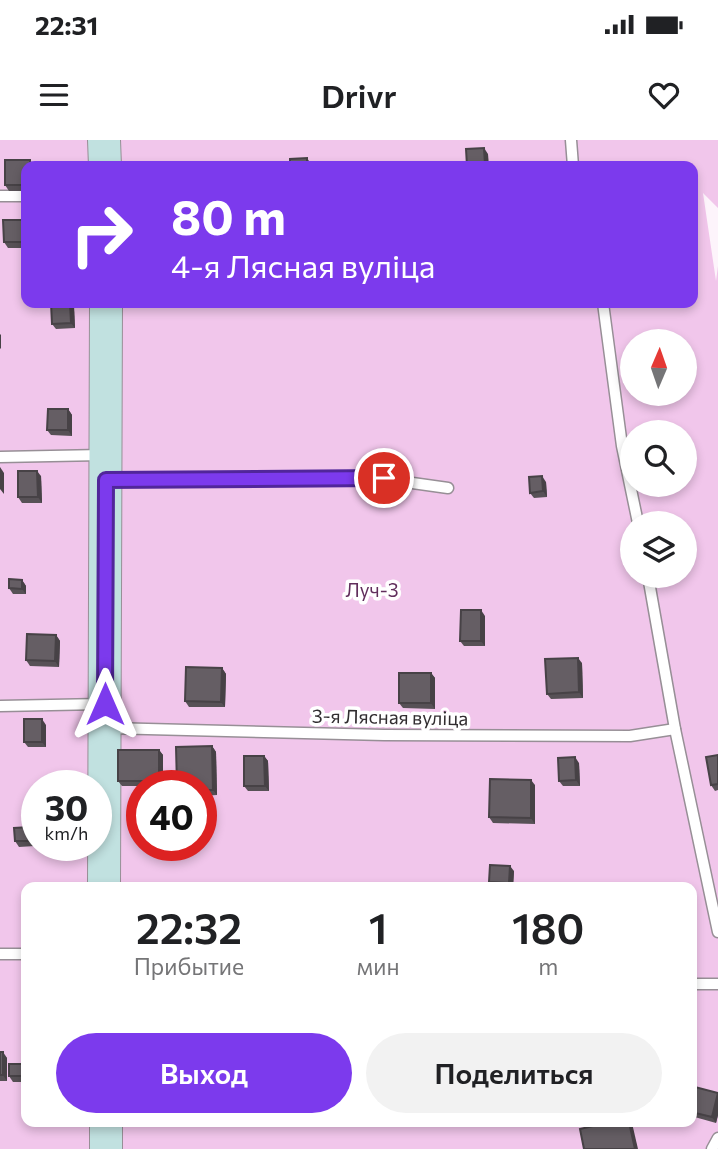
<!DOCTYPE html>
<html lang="ru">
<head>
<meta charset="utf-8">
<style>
  :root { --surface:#fff; --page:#f2f2f2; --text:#202124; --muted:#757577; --accent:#7c3aed }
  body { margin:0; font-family:Commissioner,sans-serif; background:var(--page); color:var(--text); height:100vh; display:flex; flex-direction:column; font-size:26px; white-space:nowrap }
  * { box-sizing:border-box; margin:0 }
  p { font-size:23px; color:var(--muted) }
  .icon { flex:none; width:38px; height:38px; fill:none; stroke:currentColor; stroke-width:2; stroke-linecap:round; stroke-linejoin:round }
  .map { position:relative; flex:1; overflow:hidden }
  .drawer { position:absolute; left:21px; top:742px; width:676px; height:245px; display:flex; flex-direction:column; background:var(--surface); border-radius:14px; box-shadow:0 4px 10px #0003 }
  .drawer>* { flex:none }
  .top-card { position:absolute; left:21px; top:21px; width:677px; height:147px; border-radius:14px; box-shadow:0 4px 10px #0003; background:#7c3aed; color:#fff; overflow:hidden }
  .needle { width:46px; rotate:2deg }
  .tools { position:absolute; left:620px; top:189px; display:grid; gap:14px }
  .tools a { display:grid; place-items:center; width:77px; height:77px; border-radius:50%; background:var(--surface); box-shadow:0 4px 10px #0003; font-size:35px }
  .speed { position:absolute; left:21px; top:630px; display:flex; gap:14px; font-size:35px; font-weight:700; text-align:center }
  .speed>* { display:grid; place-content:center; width:91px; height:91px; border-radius:50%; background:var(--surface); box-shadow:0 4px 10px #0003; line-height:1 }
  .speed small { font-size:18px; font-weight:400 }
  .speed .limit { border:10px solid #d22; background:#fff; color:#111 }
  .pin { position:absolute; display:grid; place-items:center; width:60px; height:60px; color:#fff; margin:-30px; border:4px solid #fff; border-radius:50%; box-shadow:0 2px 7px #0007 }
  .me { position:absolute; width:77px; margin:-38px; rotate:0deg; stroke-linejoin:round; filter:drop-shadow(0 0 5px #0008) }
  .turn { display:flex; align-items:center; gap:24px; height:147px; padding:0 35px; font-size:32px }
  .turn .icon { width:91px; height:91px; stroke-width:2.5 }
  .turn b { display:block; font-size:49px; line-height:60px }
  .eta { display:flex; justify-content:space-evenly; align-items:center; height:119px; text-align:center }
  .eta b { font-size:42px; font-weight:600; line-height:49px }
  .primary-button { display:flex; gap:14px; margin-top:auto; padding:14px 35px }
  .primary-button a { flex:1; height:80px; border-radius:42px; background:var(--accent); color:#fff; font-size:28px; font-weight:600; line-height:80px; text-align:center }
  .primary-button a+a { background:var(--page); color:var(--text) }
  .status { display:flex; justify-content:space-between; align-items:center; height:49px; padding:0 35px; background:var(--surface); direction:ltr }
  .status svg { height:19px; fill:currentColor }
  header { display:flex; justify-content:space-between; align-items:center; height:91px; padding:0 35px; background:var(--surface); font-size:32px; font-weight:600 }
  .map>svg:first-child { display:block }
</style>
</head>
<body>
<div class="status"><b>22:31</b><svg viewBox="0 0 49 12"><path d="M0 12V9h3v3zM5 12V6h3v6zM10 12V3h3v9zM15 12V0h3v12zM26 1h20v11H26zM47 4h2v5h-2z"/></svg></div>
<header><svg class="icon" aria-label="menu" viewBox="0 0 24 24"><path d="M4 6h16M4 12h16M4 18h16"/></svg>Drivr<svg class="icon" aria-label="heart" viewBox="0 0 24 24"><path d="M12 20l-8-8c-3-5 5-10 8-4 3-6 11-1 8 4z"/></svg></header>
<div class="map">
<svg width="718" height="1009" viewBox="0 0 718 1009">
  <rect width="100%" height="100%" fill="#fdf4fb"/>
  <!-- green -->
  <path fill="#f1c6eb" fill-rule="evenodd" d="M0,0H718V68L703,53L716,141L718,126V1009H0ZM26,26H693V163H26ZM632,201H684V254H632ZM632,292H684V345H632ZM632,383H684V436H632ZM37,646H96V705H37ZM142,646H201V705H142ZM26,747H691V982H26Z"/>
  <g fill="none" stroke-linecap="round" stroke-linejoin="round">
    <!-- lane casing -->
    <g stroke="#978f96" stroke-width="13">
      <g id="lane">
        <polyline points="571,0 573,26"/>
        <polyline points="0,56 26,56"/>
        <polyline points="603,163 622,306 638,383"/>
        <polyline points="0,317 102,315"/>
        <polyline points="109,339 384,339 448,348"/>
        <polyline points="648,436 675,589 718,792"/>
        <polyline points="0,566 102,564"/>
        <polyline points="108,588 384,595 630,596 675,589"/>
        <polyline points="0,814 26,814"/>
        <polyline points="691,844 718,844"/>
        <polyline points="712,1009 718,998"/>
      </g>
    </g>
    <!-- secondary casing -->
    <g stroke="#978f96" stroke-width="34">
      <g id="secondary">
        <polyline points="104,0 105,26"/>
        <polyline points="104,747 106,163"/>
        <polyline points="106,982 106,1009"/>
      </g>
    </g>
    <!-- lane -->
    <use href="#lane" stroke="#fff" stroke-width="10"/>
    <!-- secondary -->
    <use href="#secondary" stroke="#c1e1e0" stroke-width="32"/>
  </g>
  <!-- wall -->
  <g fill="#575156">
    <polygon points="5,20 30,20 34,25 26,26 26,51 9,51 5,45"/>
    <polygon points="26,80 26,108 8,108 4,102"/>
    <polygon points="51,163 71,163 74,167 75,188 56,189 52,184"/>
    <polygon points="68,269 72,275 72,296 51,295 47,290"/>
    <polygon points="41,336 42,363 22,363 18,357"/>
    <polygon points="546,342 547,357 534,358 530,353"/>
    <polygon points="22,440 26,446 26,454 13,454 9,448"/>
    <polygon points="485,476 485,506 464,506 460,501"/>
    <polygon points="56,495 60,501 59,527 30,526 26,520"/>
    <polygon points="582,523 583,558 551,559 547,554"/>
    <polygon points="222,528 226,534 225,567 189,567 185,561"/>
    <polygon points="431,533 435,538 435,569 403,568 399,563"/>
    <polygon points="46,585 46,607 28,607 24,602"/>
    <polygon points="212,606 216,612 217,655 201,656 201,646"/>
    <polygon points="159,610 163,615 163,646 122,646 118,641"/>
    <polygon points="718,615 718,650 715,651 711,645"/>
    <polygon points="264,616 268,621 269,651 248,651 244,646"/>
    <polygon points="579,623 580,646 563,646 559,641"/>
    <polygon points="535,645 535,684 493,683 489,677"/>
    <polygon points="30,687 34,693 35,706 19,707 15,701"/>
    <polygon points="514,731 513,747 493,747 489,742"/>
    <polygon points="0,912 7,918 7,941 0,941"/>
    <polygon points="26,924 26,942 13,942 9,936"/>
    <polygon points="691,946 718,954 718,975 716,983 691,976"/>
  </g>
  <!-- shaded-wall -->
  <g fill="#474246">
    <polygon points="484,8 488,14 489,26 485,25"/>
    <polygon points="307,18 311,24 311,26 307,26"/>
    <polygon points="70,163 74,167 75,188 71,183"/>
    <polygon points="0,194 1,195 1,209 0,208"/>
    <polygon points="68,269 72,275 72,296 68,290"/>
    <polygon points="0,327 4,333 4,354 0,349"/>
    <polygon points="37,331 41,336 42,363 38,357"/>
    <polygon points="542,336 546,342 547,357 543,351"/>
    <polygon points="22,440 26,446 26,454 22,449"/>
    <polygon points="481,470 485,476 485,506 481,501"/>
    <polygon points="56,495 60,501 59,527 55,521"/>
    <polygon points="578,518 582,523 583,558 579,552"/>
    <polygon points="222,528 226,534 225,567 221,562"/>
    <polygon points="431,533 435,538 435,569 431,563"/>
    <polygon points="42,579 46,585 46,607 42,602"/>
    <polygon points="212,606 216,612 217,655 213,650"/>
    <polygon points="159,610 163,615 163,646 159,641"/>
    <polygon points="264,616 268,621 269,651 265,646"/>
    <polygon points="575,617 579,623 580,646 576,640"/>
    <polygon points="531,640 535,645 535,684 531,678"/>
    <polygon points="30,687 34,693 35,706 31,701"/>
    <polygon points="510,726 514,731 513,747 509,743"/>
    <polygon points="3,912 7,918 7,941 3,935"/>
    <polygon points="718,954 718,975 716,983 712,977"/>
    <polygon points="629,982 632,983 638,1009 635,1009"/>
  </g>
  <!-- building -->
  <g fill="#655e64" stroke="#474246" stroke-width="2">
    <polygon points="484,8 485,25 467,26 466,9"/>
    <polygon points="307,18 307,26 290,26 290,19"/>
    <polygon points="5,20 30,20 30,26 26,26 26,45 5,45"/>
    <polygon points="3,80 26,80 26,102 4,102"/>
    <polygon points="51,163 70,163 71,183 52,184"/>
    <polygon points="48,269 68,269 68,290 47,290"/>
    <polygon points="18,331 37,331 38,357 18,357"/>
    <polygon points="542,336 543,351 530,353 529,337"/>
    <polygon points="9,439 22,440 22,449 9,448"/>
    <polygon points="461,470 481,470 481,501 460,501"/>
    <polygon points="27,494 56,495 55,521 26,520"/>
    <polygon points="578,518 579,552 547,554 545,519"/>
    <polygon points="186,527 222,528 221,562 185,561"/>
    <rect x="399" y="533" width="32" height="30"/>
    <rect x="24" y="579" width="18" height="23"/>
    <polygon points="212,606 213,650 201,650 201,646 177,646 176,607"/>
    <rect x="118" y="610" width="41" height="31"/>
    <polygon points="718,615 718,644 711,645 706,617"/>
    <polygon points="244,616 264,616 265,646 244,646"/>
    <polygon points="575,617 576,640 559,641 558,618"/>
    <polygon points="490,639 531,640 531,678 489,677"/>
    <polygon points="30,687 31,701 15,701 14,688"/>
    <polygon points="490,725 510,726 509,743 489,742"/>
    <rect x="556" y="746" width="28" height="1"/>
    <rect x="0" y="912" width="3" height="23"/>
    <rect x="9" y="924" width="17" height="12"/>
    <polygon points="691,946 718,953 712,977 691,972"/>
    <polygon points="610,982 629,982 635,1009 584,1009 580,989"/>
  </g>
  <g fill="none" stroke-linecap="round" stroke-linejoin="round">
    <!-- route casing -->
    <g stroke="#51269a" stroke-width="18">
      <polyline id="route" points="105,564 106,340 384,338"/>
    </g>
    <!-- route -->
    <use href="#route" stroke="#7c3aed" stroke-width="12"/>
  </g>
  <g text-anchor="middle" stroke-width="7" stroke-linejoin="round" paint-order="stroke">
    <!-- park labels -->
    <g font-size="19" fill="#612e5c" stroke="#fff">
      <text x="372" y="457">Луч-3</text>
    </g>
    <!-- street labels -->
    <g font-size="19" fill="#312d30" stroke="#fff">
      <text transform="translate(390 577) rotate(1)" y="7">3-я Лясная вуліца</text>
    </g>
  </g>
</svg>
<div class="tools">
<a><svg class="needle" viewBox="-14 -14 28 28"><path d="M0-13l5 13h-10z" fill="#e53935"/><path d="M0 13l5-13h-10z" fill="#757577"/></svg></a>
<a><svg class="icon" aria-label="search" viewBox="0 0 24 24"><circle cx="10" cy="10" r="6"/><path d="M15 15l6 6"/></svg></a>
<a><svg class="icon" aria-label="layers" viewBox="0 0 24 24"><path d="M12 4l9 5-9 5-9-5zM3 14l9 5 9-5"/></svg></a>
</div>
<div class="speed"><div>30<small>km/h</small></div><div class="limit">40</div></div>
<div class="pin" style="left:384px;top:338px;background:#d93025"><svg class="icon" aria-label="arrive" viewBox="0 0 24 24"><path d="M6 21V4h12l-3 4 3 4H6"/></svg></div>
<svg class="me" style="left:105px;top:564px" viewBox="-20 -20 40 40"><path d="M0-17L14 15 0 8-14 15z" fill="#7c3aed" stroke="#fff" stroke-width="4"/></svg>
<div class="top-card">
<div class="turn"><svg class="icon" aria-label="right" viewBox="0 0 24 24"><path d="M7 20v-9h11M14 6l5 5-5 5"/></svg><div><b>80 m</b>4-я Лясная вуліца</div></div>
</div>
<section class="drawer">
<div class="eta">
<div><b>22:32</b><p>Прибытие</p></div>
<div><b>1</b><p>мин</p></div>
<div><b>180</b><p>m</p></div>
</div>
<div class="primary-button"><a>Выход</a><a>Поделиться</a></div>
</section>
</div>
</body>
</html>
